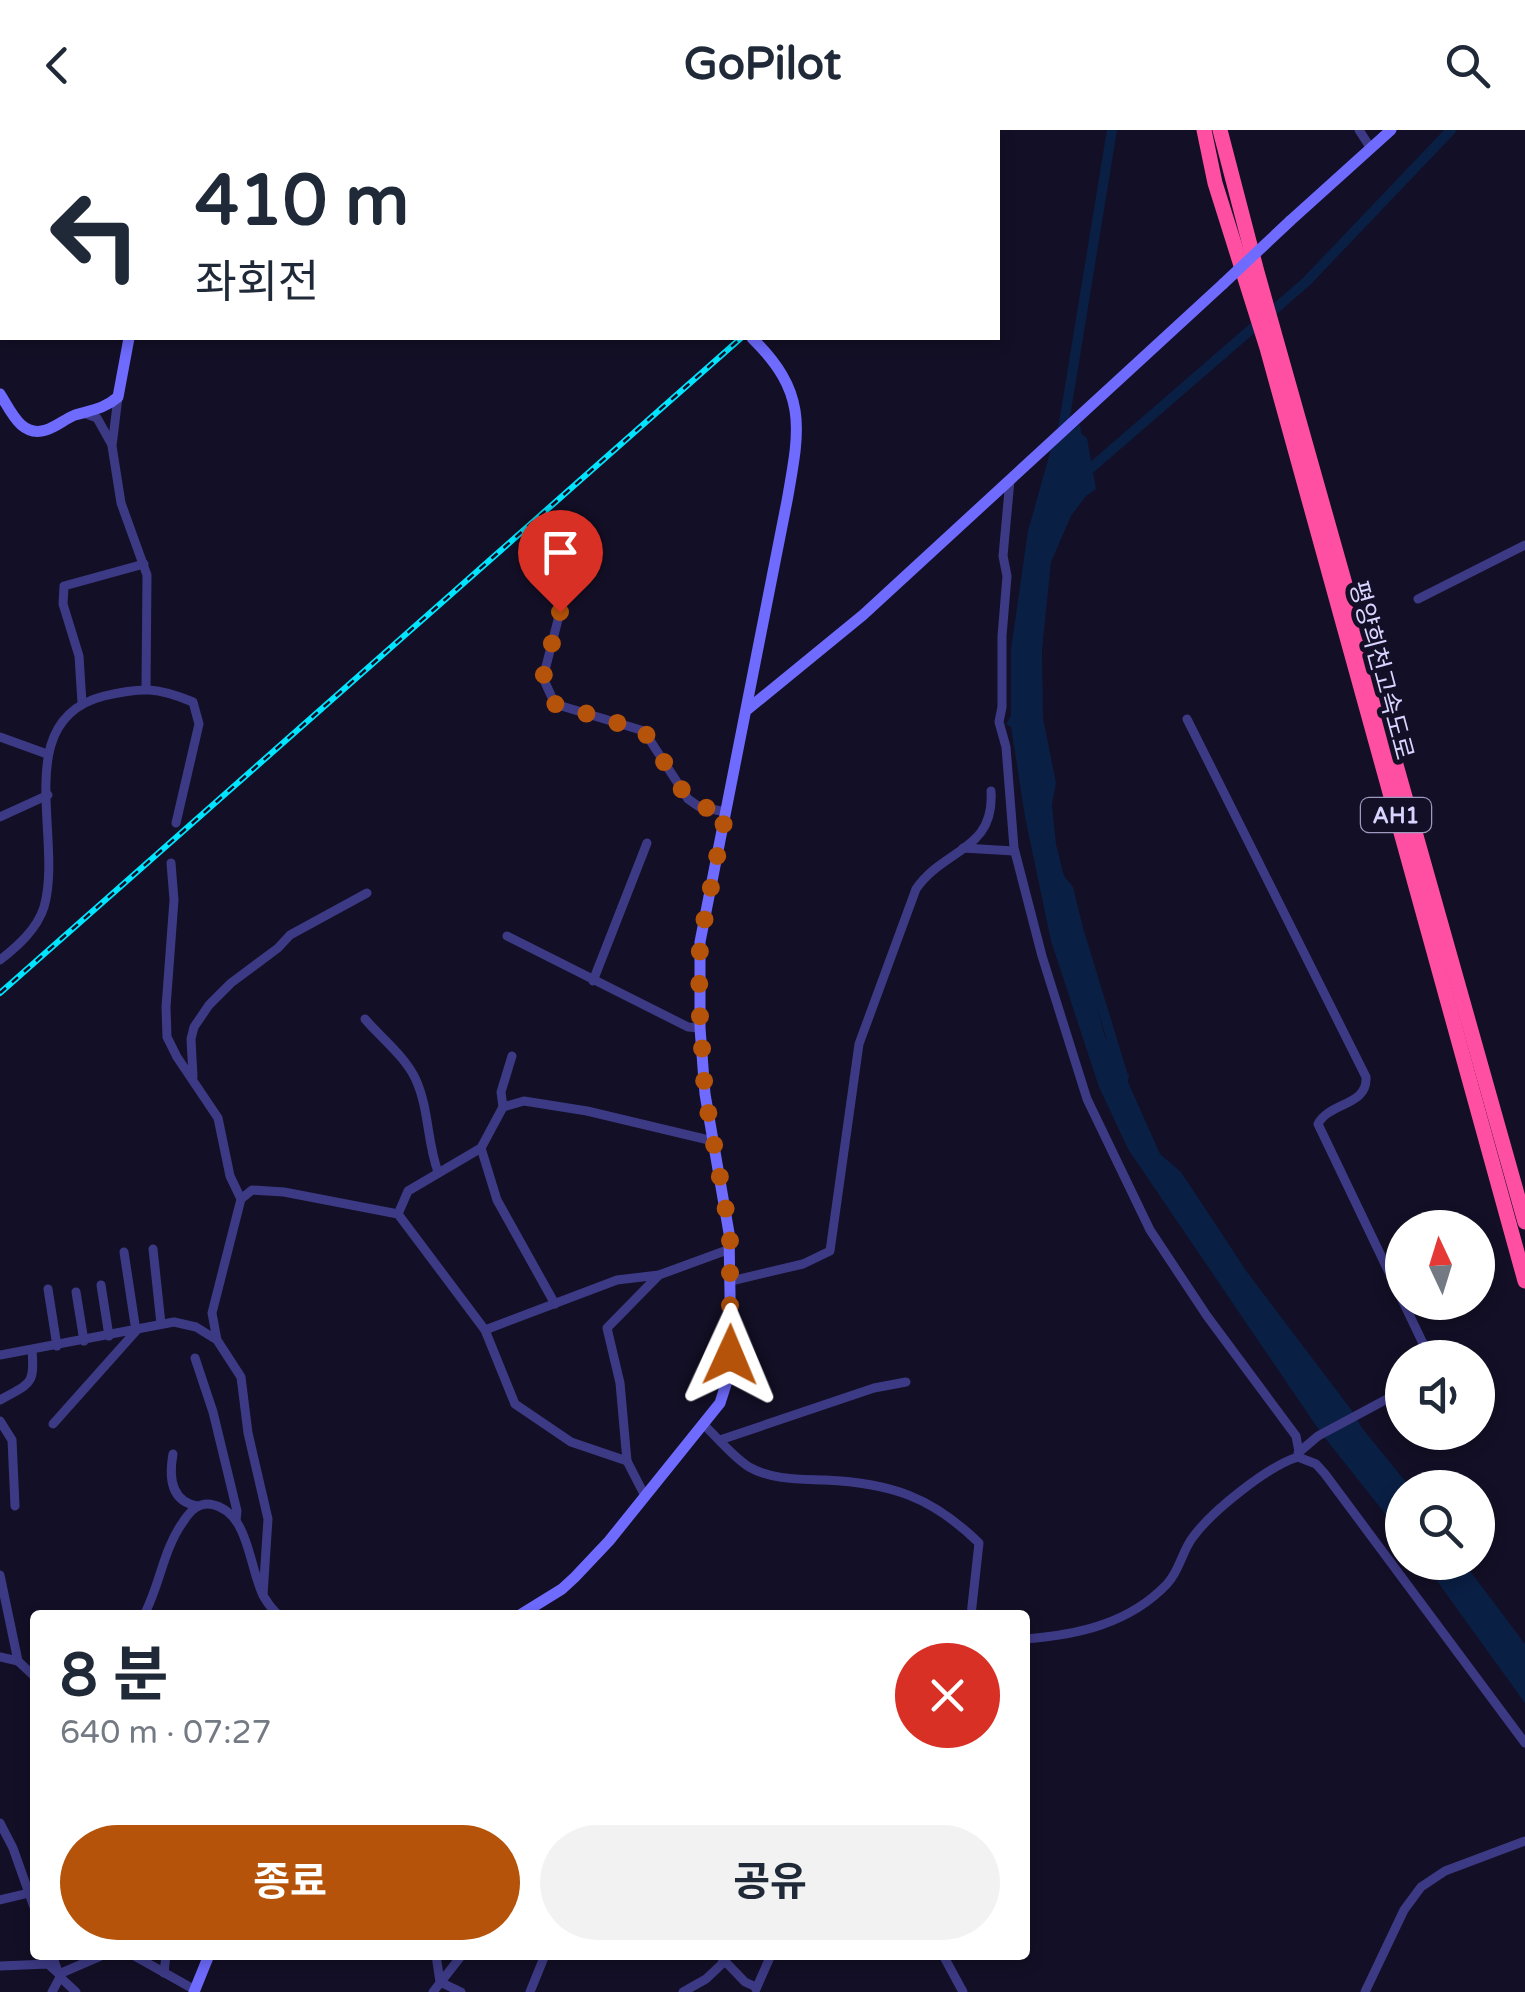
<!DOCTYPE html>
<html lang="ko">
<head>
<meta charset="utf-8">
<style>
  :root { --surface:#fff; --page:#f2f2f3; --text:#1f2937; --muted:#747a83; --accent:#b45309 }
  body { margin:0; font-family:"Varela Round","Noto Sans KR",sans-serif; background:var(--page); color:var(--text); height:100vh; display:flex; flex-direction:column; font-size:38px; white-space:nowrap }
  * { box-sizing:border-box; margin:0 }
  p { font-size:32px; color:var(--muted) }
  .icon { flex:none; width:55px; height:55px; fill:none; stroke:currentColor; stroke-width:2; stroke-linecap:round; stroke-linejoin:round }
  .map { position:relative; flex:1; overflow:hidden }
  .details { position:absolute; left:30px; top:1480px; width:1000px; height:350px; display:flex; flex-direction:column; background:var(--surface); border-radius:10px; box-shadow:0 5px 15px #0003 }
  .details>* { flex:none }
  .hud { position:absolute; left:0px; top:0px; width:1000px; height:210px; box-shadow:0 5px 15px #0003; background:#fff; color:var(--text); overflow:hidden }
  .needle { width:65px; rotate:356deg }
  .tools { position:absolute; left:1385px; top:1080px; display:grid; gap:20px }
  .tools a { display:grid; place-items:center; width:110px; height:110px; border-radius:50%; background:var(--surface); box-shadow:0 5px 15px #0003; font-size:50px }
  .pin { position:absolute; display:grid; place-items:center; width:85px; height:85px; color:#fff; margin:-102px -42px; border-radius:50% 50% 50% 0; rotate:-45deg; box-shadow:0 0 10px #0007 }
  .pin .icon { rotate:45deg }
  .me { position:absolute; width:110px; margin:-55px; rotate:1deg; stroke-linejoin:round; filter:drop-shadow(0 0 8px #0008) }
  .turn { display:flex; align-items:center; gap:35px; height:210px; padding:0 30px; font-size:45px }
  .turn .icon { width:130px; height:130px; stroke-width:2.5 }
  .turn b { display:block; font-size:70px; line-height:85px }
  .round { display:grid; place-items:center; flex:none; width:105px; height:105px; border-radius:52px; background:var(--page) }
  .overview { display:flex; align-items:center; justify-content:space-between; height:170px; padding:0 30px }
  h1 { font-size:60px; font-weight:700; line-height:75px }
  .primary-button { display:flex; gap:20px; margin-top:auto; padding:20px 30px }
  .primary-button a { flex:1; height:115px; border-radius:60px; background:var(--accent); color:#fff; font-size:40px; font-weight:700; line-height:115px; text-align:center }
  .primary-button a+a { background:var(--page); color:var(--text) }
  header { display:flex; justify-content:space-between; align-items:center; height:130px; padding:0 30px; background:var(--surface); font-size:45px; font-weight:700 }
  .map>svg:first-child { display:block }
</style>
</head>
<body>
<header><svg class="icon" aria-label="back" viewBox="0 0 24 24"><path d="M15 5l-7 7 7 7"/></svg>GoPilot<svg class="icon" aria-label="search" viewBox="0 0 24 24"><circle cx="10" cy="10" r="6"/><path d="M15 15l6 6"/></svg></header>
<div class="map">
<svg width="1525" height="1862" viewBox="0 0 1525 1862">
  <rect width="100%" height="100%" fill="#130f26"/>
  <!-- water -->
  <g fill="#0a1f44">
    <polygon points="1080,294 1081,303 1087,308 1096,359 1086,366 1071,386 1051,432 1042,520 1043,588 1056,653 1052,675 1056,714 1064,746 1073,757 1084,802 1086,835 1104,904 1119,936 1129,945 1128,952 1160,1024 1181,1042 1247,1142 1353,1282 1362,1298 1410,1357 1402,1358 1402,1405 1321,1303 1128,1019 1099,957 1051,811 1025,687 1011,597 1006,594 1011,586 1011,519 1028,401 1051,319"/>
    <polygon points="1424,1433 1464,1433 1525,1514 1525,1573"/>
  </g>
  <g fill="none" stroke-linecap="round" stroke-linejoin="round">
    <!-- canal -->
    <g stroke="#0a1f44" stroke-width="10">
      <polyline points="1062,305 1112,0"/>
      <polyline points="1084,344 1306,152 1451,0"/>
      <polyline points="1080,805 1123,946"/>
    </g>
    <!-- street -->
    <g stroke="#3d3a85" stroke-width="9">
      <polyline points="72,0 72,2"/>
      <polyline points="634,0 634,2"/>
      <polyline points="1359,0 1370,17"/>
      <polyline points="511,2 519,0"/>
      <polyline points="118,267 112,316 121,373 147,445 146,557"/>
      <polyline points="86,284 97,288 111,313"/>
      <polyline points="1010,350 1003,426 1007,446 1002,506 1002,577 999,592 1006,617 1014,718 1042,826 1087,969 1150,1100 1207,1186 1296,1306 1299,1322"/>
      <polyline points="1418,469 1525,415"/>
      <polyline points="560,482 543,548 555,574 644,601 688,669 698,676 725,682"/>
      <polyline points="82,573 79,526 63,474 64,456 144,434"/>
      <path d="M1187,589L1366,947C1368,976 1329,972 1318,994L1430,1228"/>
      <polyline points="0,607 47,624"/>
      <polyline points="0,687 48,665"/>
      <polyline points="963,718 1014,721"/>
      <polyline points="171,733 174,770 166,877 167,907 177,927 218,988 230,1046 241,1069"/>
      <polyline points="507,806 688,897 700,898"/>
      <path d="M0,830C18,816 37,799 44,777C64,708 9,590 104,566C142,557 157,557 193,572L199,594L176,693"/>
      <polyline points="593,851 647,713"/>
      <path d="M365,889C381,908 406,927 416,950C429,979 427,1012 438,1042"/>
      <polyline points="193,947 191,909 194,897 209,875 231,853 278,818 290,805 367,763"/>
      <polyline points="503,977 524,971 587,981 713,1011"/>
      <polyline points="481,1018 497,1070 555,1174"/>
      <polyline points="398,1084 408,1061 481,1018 503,977 501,962 512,926"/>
      <polyline points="153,1119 161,1194"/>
      <path d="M731,1151L803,1134L830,1121L859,914L916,759C944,718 995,721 991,661"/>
      <polyline points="101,1155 109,1206"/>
      <polyline points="48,1159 57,1216"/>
      <polyline points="76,1162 84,1211"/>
      <polyline points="485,1200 617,1150 659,1145 730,1119"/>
      <polyline points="0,1225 174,1192 196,1197 217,1210"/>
      <polyline points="195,1228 213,1282 237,1381 236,1391"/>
      <path d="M0,1270C30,1253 35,1256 32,1220"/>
      <polyline points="0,1291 12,1310 15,1376"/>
      <polyline points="53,1294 136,1201 124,1122"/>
      <path d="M703,1294C718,1308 732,1326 749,1337C772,1350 800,1349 825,1350C891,1353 932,1367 979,1413L971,1485"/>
      <polyline points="720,1310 874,1258 906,1252"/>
      <polyline points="1298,1323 1318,1306 1402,1261"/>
      <path d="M173,1324C169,1346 170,1371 197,1376"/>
      <polyline points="627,1331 620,1253 607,1198 659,1145"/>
      <polyline points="0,1445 18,1531 35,1547"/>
      <polyline points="263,1465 268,1389 248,1303 241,1247 217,1210 212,1183 241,1069 252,1060 284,1062 398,1084 485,1200 515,1274 571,1312 627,1331 645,1366"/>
      <path d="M144,1485C160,1455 163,1420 183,1392C190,1381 199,1371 214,1375C250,1384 249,1440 264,1467C268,1474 273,1480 278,1485"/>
      <path d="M1025,1509C1077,1505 1129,1494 1167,1454C1180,1440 1182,1421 1193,1407C1212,1381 1268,1336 1298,1327L1316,1334L1325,1344L1525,1613"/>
      <polyline points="0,1527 18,1531"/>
      <polyline points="0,1693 13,1718 35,1780"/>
      <polyline points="0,1770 29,1763"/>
      <polyline points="133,1825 195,1860"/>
      <polyline points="436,1825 440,1852 461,1862"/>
      <polyline points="719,1825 745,1852 756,1857"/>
      <polyline points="943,1825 963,1862"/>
      <polyline points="0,1836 48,1834 59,1844 103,1825"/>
      <polyline points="164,1843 166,1825"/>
      <polyline points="60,1847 76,1862"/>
      <polyline points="756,1859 771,1825"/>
      <polyline points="52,1862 60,1847 52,1825"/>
      <polyline points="433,1862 462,1825"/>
      <polyline points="530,1862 545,1825"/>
      <polyline points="683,1862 706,1849 725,1831"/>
      <polyline points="1365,1862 1404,1780 1421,1757 1445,1741 1525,1711"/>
    </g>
    <!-- secondary -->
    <g stroke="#6f6bff" stroke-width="11">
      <polyline points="644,2 653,0"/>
      <polyline points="1290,91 1391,0"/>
      <path d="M0,264C11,281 21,308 46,300C56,297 65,289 75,285C92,280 104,279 118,267L129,208"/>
      <polyline points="748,579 863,485 1223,154"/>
      <path d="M520,1485L562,1459L575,1447L609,1411L720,1273L729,1245L731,1225L729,1103L705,964L700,898V812L787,371C800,298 808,263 752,208"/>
      <polyline points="194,1862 209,1825"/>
    </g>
    <!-- highway -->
    <g stroke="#ff4fa3" stroke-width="15">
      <polyline points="1204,0 1215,53 1267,218 1525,1151"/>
      <polyline points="1220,0 1257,142 1525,1092"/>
    </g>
    <!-- rail casing -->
    <g stroke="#00e5ff" stroke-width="6">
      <g id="rail">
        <polyline points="904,2 905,0"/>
        <polyline points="0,863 741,208"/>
      </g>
    </g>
    <!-- rail -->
    <use href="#rail" stroke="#130f26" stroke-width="2.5" stroke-dasharray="8" stroke-linecap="butt"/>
    <!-- secondary-bridge -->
    <polyline stroke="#6f6bff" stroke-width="11" points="1223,154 1290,91"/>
  </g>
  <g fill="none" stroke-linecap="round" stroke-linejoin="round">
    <!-- route -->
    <polyline stroke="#b45309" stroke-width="18" stroke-dasharray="0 32.4" points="560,482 543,548 555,574 644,601 688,669 698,676 726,682 700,812 699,871 705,964 730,1103 730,1225"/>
  </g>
  <g text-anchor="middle" stroke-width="10" stroke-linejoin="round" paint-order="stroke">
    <!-- shield labels -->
    <rect fill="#130f26" stroke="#9e99be" stroke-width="2.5" x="1361" y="668" width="70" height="34" rx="8"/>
    <g font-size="22" font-weight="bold" fill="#d9d4ff">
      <text x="1396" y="693">AH1</text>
    </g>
    <!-- street labels -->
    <g font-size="25" fill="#d9d4ff" stroke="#130f26">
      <text transform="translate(1382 540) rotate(75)" y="9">평양희천고속도로</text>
    </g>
  </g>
</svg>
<div class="tools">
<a><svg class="needle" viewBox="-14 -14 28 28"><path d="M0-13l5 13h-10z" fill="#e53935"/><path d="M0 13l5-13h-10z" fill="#747a83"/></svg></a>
<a><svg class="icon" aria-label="sound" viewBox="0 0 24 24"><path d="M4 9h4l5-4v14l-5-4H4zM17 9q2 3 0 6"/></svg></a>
<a><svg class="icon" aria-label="search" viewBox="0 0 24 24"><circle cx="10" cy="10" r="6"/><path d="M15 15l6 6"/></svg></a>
</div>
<div class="pin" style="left:560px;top:482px;background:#d93025"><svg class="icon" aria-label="arrive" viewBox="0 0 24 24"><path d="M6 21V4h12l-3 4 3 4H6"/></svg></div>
<svg class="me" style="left:730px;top:1225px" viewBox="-20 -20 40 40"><path d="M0-17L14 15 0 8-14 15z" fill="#b45309" stroke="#fff" stroke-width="4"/></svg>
<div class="hud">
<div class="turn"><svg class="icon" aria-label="left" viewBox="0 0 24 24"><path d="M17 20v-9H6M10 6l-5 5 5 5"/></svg><div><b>410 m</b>좌회전</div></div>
</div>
<section class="details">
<div class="overview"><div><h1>8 분</h1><p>640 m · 07:27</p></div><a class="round" style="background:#d93025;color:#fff"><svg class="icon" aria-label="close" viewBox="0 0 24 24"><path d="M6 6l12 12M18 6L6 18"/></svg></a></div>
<div class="primary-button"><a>종료</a><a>공유</a></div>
</section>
</div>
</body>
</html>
